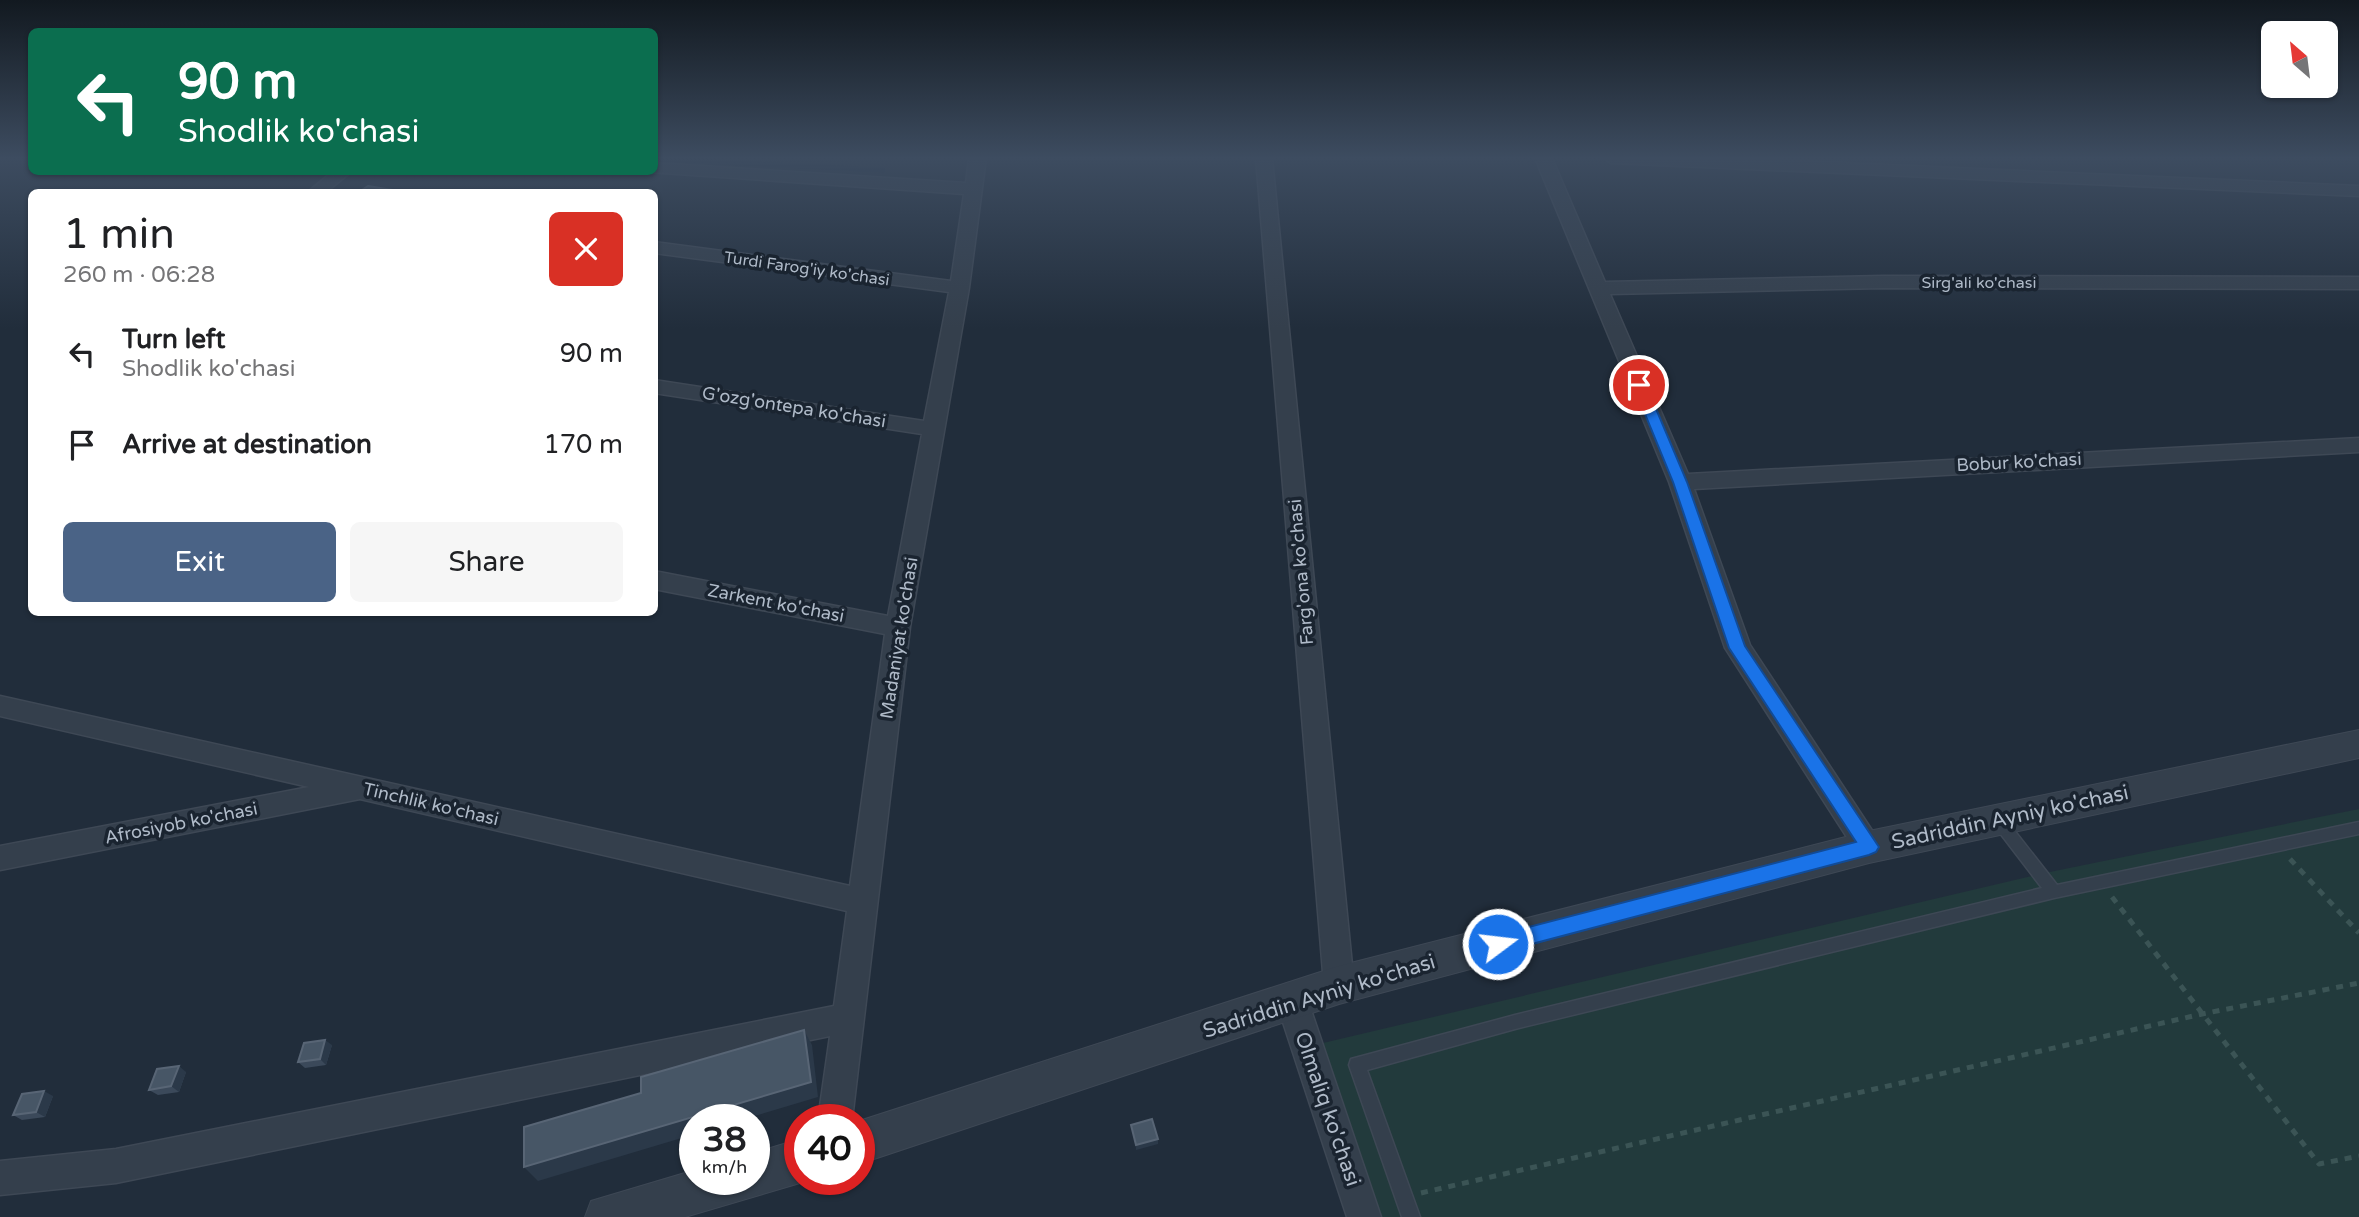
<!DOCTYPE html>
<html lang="en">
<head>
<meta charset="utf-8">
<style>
  :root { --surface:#fff; --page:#f6f6f6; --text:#202124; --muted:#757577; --accent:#4a6386 }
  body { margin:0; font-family:"Varela Round",sans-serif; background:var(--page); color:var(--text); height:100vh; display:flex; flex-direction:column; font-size:26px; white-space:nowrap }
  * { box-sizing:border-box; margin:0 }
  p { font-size:23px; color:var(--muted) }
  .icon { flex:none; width:38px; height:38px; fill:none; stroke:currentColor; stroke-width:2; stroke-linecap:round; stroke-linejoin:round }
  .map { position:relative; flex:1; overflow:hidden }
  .drawer { position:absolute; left:28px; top:189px; width:630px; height:427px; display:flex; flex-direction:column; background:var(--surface); border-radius:10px; box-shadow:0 2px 5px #0004 }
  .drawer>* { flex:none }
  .top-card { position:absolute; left:28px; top:28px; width:630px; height:147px; border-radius:10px; box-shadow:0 2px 5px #0004; background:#0b6e4f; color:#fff; overflow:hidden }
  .needle { width:46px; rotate:332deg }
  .tools { position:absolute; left:2261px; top:21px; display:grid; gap:14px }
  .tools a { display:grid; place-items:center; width:77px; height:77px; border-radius:10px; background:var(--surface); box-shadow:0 2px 5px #0004; font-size:35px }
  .speed { position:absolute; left:679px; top:1104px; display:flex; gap:14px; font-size:35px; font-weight:700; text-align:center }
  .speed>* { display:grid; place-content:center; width:91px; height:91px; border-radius:50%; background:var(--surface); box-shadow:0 2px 5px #0004; line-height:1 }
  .speed small { font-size:18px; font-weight:400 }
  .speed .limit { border:10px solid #d22; background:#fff; color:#111 }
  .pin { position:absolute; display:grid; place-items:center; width:60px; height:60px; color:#fff; margin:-30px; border:4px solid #fff; border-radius:50%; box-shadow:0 2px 7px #0007 }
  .me { position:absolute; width:77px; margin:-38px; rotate:75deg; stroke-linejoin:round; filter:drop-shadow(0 0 5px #0008) }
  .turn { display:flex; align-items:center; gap:24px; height:147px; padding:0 35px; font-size:32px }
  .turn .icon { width:91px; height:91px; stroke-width:2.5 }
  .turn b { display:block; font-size:49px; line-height:60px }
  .round { display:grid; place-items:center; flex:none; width:74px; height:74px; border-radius:10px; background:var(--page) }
  .overview { display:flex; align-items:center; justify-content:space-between; height:119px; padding:0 35px }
  h1 { font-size:42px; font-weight:600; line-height:52px }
  .cta { display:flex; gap:14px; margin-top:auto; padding:14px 35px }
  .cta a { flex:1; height:80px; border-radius:10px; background:var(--accent); color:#fff; font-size:28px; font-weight:600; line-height:80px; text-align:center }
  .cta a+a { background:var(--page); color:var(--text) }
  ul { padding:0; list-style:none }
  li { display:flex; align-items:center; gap:21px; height:91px; padding:0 35px }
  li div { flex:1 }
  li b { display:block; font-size:26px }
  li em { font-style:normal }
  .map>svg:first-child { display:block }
</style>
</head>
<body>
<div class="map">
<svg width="2359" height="1217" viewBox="0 0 2359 1217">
  <rect width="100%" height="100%" fill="#212d3b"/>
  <!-- green -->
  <polygon fill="#223a3c" points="2359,809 2359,1217 1381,1217 1323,1043 2040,874"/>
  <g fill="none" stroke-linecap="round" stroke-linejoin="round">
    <!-- stream -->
    <polyline stroke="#142439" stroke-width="5" points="654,159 883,170"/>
    <!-- service casing -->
    <g stroke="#3e4855" stroke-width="3">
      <polygon id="service" points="1998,814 2003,816 2057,885 2359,822 2359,834 2054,898 1515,1029 1367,1070 1420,1217 1402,1217 1349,1065 1351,1059 1515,1015 2042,888 1993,824 1991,820 1993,816"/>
    </g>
    <!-- minor casing -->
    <g stroke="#3e4855" stroke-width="3">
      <g id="minor">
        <polygon points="969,158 986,158 969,288 910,627 852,1120 818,1120 830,1036 116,1183 0,1195 0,1161 116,1149 834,1006 847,911 360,799 0,870 0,846 309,787 0,716 0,696 850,886 885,634 654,589 654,571 888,616 922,434 654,393 654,380 924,421 949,292 654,253 654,242 951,281 964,194 648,172 654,172 654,163 966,183"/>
        <polygon points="1256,158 1272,158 1354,985 1350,995 1339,999 1328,995 1324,985"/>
        <polygon points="1535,158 1552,158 1605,282 1883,276 2359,277 2359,289 1883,288 1610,294 1688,474 2359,438 2359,452 1694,489 1750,645 1883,847 1879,856 1869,859 1859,856 1725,648 1669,482"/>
        <polygon points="1603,158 1732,158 2359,186 2359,196 1611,163"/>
        <polygon points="332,172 351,172 326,192 308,192"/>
        <polygon points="1292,986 1303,991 1308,1001 1381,1217 1347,1217 1276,1001 1281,991"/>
      </g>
    </g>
    <!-- tertiary casing -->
    <g stroke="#3e4855" stroke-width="2">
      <g id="tertiary">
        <polygon points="2359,730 2359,758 1869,863 1339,1004 859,1164 859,1121 1339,966 1869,831"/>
        <polygon points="800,1139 800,1180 808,1180 800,1183 685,1217 585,1217 591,1201 695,1170 695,1180 754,1180 754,1153"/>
      </g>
    </g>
    <!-- path -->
    <g stroke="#3b5455" stroke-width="5" stroke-dasharray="7 7" stroke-linecap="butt">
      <polyline points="2290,859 2359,933"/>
      <polyline points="2112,897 2319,1164 2359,1156"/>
      <polyline points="1421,1193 2202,1014 2359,983"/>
    </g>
    <!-- service -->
    <use href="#service" fill="#343f4c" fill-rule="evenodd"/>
    <!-- minor -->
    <use href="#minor" fill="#343f4c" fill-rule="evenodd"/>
    <!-- tertiary -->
    <use href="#tertiary" fill="#343f4c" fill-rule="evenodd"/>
  </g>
  <!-- wall -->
  <g fill="#3b495a">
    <polygon points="332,1045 326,1065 305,1068 298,1062"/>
    <polygon points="186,1072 179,1092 158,1095 149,1090"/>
    <polygon points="53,1096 45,1117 22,1120 13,1115"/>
  </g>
  <!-- shaded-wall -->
  <g fill="#2b3949">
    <polygon points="804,1030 812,1045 818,1097 741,1120 695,1120 695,1134 538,1181 524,1167"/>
    <polygon points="325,1040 332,1045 326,1065 320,1059"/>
    <polygon points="179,1066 186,1072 179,1092 171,1086"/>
    <polygon points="44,1091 53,1096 45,1117 36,1112"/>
    <polygon points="1158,1139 1158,1144 1136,1150 1136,1145"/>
  </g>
  <!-- building -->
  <g fill="#475666" stroke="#586575" stroke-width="2">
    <polygon points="368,186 405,192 359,192"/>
    <polygon points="804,1030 811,1082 524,1167 524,1127 641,1093 641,1077"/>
    <polygon points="325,1040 320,1059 298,1062 304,1043"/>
    <polygon points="179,1066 171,1086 149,1090 157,1069"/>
    <polygon points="44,1091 36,1112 13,1115 22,1094"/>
    <polygon points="1152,1119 1158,1139 1136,1145 1131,1125"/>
  </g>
  <!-- sky -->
  <linearGradient id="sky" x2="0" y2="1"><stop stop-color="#121920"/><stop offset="0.48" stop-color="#3d4c60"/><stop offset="1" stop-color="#3d4c60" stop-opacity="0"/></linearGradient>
  <rect width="2359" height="329" fill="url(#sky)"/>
  <!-- route -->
  <polygon fill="#1a73e8" stroke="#114b97" stroke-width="2" points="1639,381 1646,385 1687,482 1745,646 1879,847 1876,852 1869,855 1498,953 1491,950 1488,944 1491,938 1498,935 1856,842 1729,648 1673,482 1633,385"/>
  <g text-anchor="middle" stroke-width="7" stroke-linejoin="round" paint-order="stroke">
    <!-- far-street labels -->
    <g font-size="16" fill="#afbac8" stroke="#1a2430">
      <text transform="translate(807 268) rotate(8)" y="6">Turdi Farog'iy ko'chasi</text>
      <text x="1979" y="288">Sirg'ali ko'chasi</text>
    </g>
    <!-- street labels -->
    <g font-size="18" fill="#afbac8" stroke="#1a2430">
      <text transform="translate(794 407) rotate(9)" y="6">G'ozg'ontepa ko'chasi</text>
      <text transform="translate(2019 462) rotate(-3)" y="6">Bobur ko'chasi</text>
      <text transform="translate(1301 572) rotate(-95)" y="6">Farg'ona ko'chasi</text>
      <text transform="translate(776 603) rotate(11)" y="6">Zarkent ko'chasi</text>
      <text transform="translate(899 638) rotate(-81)" y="6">Madaniyat ko'chasi</text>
      <text transform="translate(431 804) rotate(13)" y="6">Tinchlik ko'chasi</text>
      <text transform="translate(181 823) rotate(-11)" y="6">Afrosiyob ko'chasi</text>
    </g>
    <!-- near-street labels -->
    <g font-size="21" fill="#afbac8" stroke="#1a2430">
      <text transform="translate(2010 817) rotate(-12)" y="7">Sadriddin Ayniy ko'chasi</text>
      <text transform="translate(1319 996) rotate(-17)" y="7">Sadriddin Ayniy ko'chasi</text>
      <text transform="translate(1328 1109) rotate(71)" y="7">Olmaliq ko'chasi</text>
    </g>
  </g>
</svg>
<div class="tools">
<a><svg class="needle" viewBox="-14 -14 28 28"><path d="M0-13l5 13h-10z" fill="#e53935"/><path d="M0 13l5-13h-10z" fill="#757577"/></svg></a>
</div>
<div class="speed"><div>38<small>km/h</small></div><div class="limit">40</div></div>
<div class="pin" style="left:1639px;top:385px;background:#d93025"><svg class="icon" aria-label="arrive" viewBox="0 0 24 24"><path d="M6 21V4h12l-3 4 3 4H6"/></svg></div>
<svg class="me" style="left:1498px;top:944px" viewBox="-20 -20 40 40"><circle r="17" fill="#1a73e8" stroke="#fff" stroke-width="3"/><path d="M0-11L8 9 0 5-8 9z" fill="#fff"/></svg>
<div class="top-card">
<div class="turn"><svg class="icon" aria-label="left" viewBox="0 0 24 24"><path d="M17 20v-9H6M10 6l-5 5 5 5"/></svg><div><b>90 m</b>Shodlik ko'chasi</div></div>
</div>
<section class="drawer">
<div class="overview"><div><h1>1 min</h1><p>260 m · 06:28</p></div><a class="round" style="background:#d93025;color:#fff"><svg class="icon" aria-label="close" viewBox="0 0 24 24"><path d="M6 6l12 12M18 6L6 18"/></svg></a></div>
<ul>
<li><svg class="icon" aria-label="left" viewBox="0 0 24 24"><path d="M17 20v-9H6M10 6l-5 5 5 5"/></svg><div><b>Turn left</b><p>Shodlik ko'chasi</p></div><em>90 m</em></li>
<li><svg class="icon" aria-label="arrive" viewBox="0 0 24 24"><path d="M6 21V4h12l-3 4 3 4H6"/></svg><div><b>Arrive at destination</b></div><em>170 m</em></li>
</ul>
<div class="cta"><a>Exit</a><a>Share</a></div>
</section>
</div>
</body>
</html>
